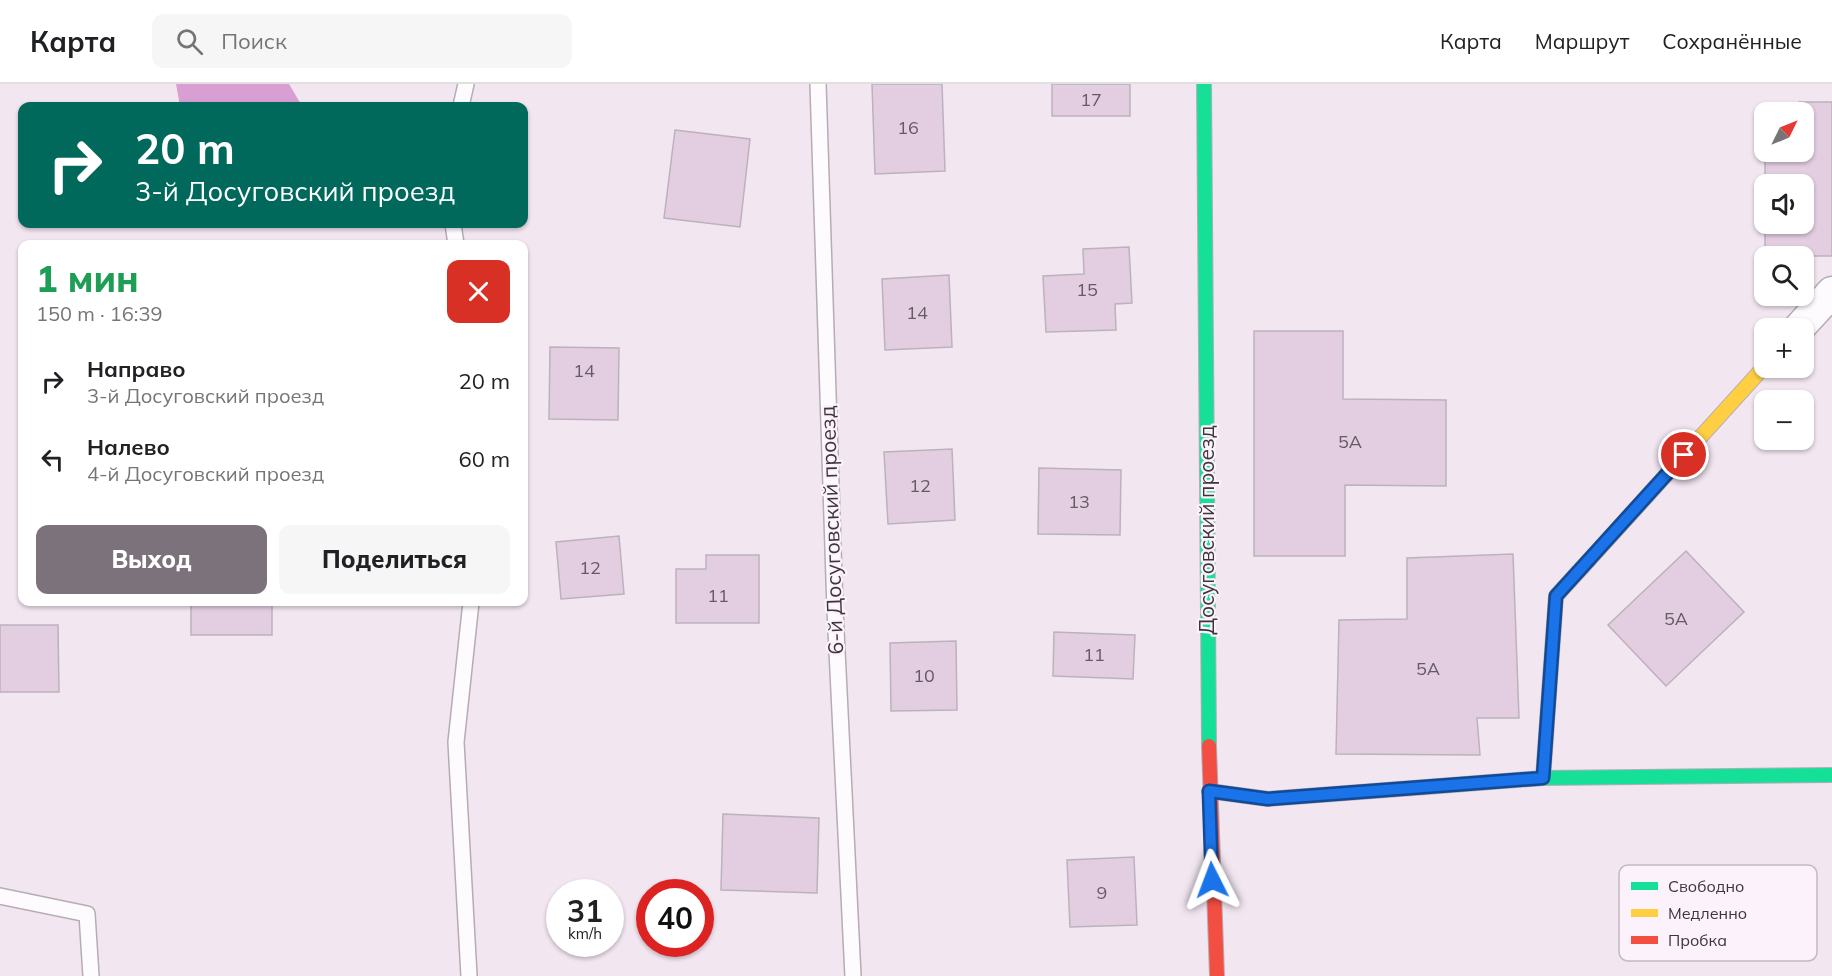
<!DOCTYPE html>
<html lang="ru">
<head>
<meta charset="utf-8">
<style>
  :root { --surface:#fff; --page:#f6f6f6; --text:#202124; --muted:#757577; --line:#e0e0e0; --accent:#7c727b }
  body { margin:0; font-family:Mulish,sans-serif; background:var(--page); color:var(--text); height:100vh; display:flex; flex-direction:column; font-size:22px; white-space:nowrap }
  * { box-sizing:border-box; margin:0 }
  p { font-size:20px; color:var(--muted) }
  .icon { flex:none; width:33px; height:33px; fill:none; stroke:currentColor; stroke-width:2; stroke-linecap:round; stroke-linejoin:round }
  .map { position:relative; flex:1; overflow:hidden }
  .details { position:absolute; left:18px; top:156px; width:510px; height:366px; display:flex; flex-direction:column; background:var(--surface); border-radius:12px; box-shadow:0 2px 4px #0004 }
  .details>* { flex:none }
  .top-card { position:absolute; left:18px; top:18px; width:510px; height:126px; border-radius:12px; box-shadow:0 2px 4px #0004; background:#00695c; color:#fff; overflow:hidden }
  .needle { width:39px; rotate:47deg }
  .fabs { position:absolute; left:1754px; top:18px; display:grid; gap:12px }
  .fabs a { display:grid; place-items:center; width:60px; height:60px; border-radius:12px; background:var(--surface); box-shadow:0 2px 4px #0004; font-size:30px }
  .speed { position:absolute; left:546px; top:795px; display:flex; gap:12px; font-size:30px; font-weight:700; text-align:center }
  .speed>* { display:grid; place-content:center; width:78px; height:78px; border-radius:50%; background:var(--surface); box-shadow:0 2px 4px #0004; line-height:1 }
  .speed small { font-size:15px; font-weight:400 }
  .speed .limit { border:9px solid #d22; background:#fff; color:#111 }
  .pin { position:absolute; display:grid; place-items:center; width:51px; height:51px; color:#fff; margin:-26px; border:3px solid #fff; border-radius:50%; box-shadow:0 2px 6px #0007 }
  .me { position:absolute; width:66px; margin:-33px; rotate:357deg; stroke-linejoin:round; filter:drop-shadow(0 0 4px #0008) }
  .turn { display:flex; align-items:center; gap:21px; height:126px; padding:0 18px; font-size:27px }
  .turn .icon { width:78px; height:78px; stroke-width:2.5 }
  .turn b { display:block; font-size:42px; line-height:51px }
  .round { display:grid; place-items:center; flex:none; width:63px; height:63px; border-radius:12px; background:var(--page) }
  .summary { display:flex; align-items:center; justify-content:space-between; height:102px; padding:0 18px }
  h1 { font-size:36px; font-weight:800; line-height:45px; color:#1e9e55 }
  .primary-button { display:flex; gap:12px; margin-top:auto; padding:12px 18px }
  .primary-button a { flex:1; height:69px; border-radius:12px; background:var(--accent); color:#fff; font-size:24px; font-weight:800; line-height:69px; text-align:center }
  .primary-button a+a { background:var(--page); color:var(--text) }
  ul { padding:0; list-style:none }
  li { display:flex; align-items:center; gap:18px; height:78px; padding:0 18px }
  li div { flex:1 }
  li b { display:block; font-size:22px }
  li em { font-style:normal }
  header { display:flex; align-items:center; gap:36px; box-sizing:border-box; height:84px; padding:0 30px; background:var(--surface); border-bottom:2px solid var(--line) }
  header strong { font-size:28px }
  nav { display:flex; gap:33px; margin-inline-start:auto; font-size:21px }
  .search { width:420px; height:54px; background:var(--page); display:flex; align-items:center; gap:15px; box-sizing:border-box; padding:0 21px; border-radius:12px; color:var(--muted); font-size:22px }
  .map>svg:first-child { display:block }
</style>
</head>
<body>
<header>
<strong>Карта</strong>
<div class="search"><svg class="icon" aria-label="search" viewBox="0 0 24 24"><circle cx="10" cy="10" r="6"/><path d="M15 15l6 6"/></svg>Поиск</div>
<nav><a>Карта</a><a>Маршрут</a><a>Сохранённые</a></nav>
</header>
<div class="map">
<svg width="1832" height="892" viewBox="0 0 1832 892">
  <rect width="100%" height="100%" fill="#f2e6f1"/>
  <!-- water -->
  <polygon fill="#d99fd2" points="176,0 289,0 302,22 180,22"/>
  <!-- building -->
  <g fill="#e3cee1" stroke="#bcb2bb" stroke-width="1.5">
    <polygon points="872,0 942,0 945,87 875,90"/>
    <rect x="1052" y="0" width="78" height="32"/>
    <polygon points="1799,18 1832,18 1832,172 1765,172 1765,140 1803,140 1803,100 1765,100 1765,68 1803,68 1803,28 1799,28"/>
    <polygon points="675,46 750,55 740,143 664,134"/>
    <polygon points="1129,163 1132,219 1115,220 1116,246 1046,248 1043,192 1084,190 1083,165"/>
    <polygon points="949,191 952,263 885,266 882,195"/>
    <polygon points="1254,247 1343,247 1343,315 1446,316 1446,402 1345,401 1345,472 1254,472"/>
    <polygon points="550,263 619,264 618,336 549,335"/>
    <polygon points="952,365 955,436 888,440 884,368"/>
    <polygon points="1039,384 1121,386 1120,451 1038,450"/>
    <polygon points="619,452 624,510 561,515 556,458"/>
    <polygon points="1686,467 1744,528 1666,602 1608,541"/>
    <polygon points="1513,470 1519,634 1477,634 1480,671 1336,670 1339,536 1407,535 1407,474"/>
    <polygon points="706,471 759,471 759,539 676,539 676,485 706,485"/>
    <rect x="191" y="518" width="81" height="33"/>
    <polygon points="0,541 58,541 59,608 0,608"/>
    <polygon points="1054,548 1135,551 1133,595 1053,592"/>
    <polygon points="956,557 957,626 891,627 890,559"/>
    <polygon points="723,730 819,734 817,809 721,806"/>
    <polygon points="1134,773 1137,841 1070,843 1067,776"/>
  </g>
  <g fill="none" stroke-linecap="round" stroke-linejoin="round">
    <!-- lane casing -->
    <g stroke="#b6acb4" stroke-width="18">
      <g id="lane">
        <polyline points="818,0 835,526 853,892"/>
        <polyline points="461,22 466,0"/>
        <polyline points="453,140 456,160"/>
        <polyline points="0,812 87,830 91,892"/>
        <polyline points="469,892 456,658 471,518"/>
      </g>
    </g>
    <!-- street casing -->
    <g stroke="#b6acb4" stroke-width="33">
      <polyline id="street" points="1799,244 1832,208"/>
    </g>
    <!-- fast casing -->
    <g stroke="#b6acb4" stroke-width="16">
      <g id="fast">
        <polyline points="1204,0 1209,662"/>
        <polyline points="1426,703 1543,694 1832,691"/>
      </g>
    </g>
    <!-- slow casing -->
    <g stroke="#b6acb4" stroke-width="16">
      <polyline id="slow" points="1589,476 1764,283"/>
    </g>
    <!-- jam casing -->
    <g stroke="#b6acb4" stroke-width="16">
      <g id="jam">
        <polyline points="1209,662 1217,892"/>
        <polyline points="1543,694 1556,512 1589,476"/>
        <polyline points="1209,707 1268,715 1426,703"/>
      </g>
    </g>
    <!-- lane -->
    <use href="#lane" stroke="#fdfbfd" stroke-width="15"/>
    <!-- street -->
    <use href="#street" stroke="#fdfbfd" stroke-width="30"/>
    <!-- fast -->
    <use href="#fast" stroke="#16e098" stroke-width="14"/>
    <!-- slow -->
    <use href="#slow" stroke="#ffcf43" stroke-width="14"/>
    <!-- jam -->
    <use href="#jam" stroke="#f24e42" stroke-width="14"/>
  </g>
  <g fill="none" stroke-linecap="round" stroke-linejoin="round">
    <!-- route casing -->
    <g stroke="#114b97" stroke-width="15">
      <polyline id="route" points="1212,796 1209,707 1268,715 1543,694 1556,512 1684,371"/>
    </g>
    <!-- route -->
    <use href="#route" stroke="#1a73e8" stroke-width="10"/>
  </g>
  <g text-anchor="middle" stroke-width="4.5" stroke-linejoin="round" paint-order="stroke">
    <!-- number labels -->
    <g font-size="18" fill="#665a65">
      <text x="1091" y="22">17</text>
      <text x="908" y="50">16</text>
      <text x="1087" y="212">15</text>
      <text x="917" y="235">14</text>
      <text x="584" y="293">14</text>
      <text x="1350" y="364">5А</text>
      <text x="920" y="408">12</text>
      <text x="1079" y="424">13</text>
      <text x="590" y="490">12</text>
      <text x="718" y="518">11</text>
      <text x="1676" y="541">5А</text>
      <text x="1094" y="577">11</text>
      <text x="1428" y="591">5А</text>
      <text x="924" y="598">10</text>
      <text x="1102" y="815">9</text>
    </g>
    <!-- street labels -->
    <g font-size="21" fill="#3d343c" stroke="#fcf2fb">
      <text transform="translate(832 446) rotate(-92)" y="7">6-й Досуговский проезд</text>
      <text transform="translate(1207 446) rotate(-90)" y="7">Досуговский проезд</text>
    </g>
  </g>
  <!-- legend -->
  <rect x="1619" y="781" width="198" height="96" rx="9" fill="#fcf2fb" stroke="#c3b9c2" stroke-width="1.5"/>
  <rect x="1631" y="798" width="27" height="8" fill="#16e098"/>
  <rect x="1631" y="825" width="27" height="8" fill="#ffcf43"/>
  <rect x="1631" y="852" width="27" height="8" fill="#f24e42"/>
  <g font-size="16" fill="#3d343c">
    <text x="1668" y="808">Свободно</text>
    <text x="1668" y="835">Медленно</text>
    <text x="1668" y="862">Пробка</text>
  </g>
</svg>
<div class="fabs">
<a><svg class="needle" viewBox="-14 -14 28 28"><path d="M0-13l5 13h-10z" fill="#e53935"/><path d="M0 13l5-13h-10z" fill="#757577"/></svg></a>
<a><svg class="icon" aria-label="sound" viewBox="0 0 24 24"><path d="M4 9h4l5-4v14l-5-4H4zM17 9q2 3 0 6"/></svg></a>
<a><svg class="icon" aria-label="search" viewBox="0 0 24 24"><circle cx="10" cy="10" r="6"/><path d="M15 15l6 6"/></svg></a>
<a>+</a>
<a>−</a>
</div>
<div class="speed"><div>31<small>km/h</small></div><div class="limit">40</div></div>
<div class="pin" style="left:1684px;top:371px;background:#d93025"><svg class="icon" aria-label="arrive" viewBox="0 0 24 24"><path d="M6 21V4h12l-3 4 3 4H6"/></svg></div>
<svg class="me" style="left:1212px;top:796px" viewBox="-20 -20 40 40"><path d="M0-17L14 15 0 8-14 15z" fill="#1a73e8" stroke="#fff" stroke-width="4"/></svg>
<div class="top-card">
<div class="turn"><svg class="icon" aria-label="right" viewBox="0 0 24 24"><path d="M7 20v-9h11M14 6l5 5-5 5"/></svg><div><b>20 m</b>3-й Досуговский проезд</div></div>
</div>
<section class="details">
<div class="summary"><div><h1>1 мин</h1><p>150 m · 16:39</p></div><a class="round" style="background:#d93025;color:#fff"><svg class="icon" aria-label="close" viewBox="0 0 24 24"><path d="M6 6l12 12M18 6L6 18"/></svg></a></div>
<ul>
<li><svg class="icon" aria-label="right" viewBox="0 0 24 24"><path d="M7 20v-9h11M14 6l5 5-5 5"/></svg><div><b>Направо</b><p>3-й Досуговский проезд</p></div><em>20 m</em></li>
<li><svg class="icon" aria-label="left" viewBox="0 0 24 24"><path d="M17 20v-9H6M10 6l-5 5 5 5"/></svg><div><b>Налево</b><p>4-й Досуговский проезд</p></div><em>60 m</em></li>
</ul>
<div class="primary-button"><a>Выход</a><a>Поделиться</a></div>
</section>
</div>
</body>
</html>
